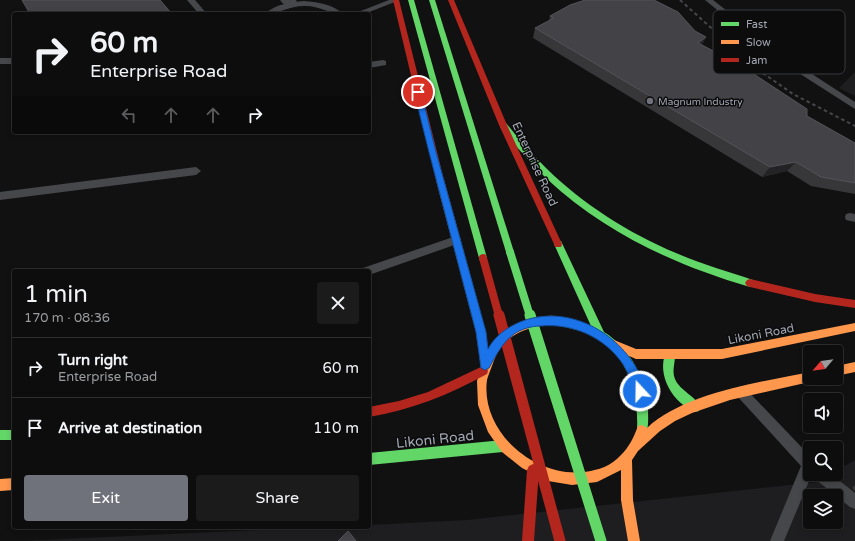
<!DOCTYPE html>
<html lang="en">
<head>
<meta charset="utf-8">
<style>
  :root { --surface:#0d0d0e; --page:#1b1b1c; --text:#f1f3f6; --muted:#9a9c9e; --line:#2d2d2e; --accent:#6f727b }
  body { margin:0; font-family:"Varela Round",sans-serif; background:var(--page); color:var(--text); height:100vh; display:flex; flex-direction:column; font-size:15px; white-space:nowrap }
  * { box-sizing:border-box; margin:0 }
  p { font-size:13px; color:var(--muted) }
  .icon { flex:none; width:22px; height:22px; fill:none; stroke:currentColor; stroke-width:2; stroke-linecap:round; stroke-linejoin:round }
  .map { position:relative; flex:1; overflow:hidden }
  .details { position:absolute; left:12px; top:269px; width:359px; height:260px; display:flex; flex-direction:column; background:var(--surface); border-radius:4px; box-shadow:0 2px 6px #0003,0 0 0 1px var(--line) }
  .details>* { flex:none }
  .banner { position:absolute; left:12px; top:12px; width:359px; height:122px; border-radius:4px; box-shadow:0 2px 6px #0003,0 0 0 1px var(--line); background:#0d0d0e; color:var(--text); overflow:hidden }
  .needle { width:26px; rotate:241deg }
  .controls { position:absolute; left:803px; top:345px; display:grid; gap:8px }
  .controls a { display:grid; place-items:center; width:40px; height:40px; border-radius:4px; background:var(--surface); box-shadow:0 2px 6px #0003,0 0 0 1px var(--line); font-size:20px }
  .pin { position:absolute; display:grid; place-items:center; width:34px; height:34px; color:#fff; margin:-17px; border:2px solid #fff; border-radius:50%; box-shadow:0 1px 4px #0007 }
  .me { position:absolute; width:44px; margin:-22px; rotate:339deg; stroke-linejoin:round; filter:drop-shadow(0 0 3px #0008) }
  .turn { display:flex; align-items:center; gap:14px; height:84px; padding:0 12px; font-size:18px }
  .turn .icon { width:52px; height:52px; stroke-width:2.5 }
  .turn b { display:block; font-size:28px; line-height:34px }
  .lanes { display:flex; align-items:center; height:38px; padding:0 12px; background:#0003; justify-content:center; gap:20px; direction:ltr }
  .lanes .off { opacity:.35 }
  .round { display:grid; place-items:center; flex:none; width:42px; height:42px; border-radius:4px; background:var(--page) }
  .summary { display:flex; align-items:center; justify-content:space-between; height:68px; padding:0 12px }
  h1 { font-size:24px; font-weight:600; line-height:30px }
  .action { display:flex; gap:8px; margin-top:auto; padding:8px 12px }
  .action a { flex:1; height:46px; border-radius:4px; background:var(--accent); color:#fff; font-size:16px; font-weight:600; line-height:46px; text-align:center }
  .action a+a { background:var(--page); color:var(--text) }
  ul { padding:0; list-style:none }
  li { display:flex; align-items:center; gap:12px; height:60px; padding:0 12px; border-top:1px solid var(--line) }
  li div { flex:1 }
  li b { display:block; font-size:15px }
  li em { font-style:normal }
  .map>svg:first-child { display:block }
</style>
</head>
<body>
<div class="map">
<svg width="855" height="541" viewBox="0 0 855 541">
  <rect width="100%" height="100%" fill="#111112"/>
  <!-- built -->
  <g fill="#1e1e20" fill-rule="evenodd">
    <polygon points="855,72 855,96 839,88"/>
    <path d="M855,460V541H22L323,527H369V525L467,520L818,482L831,474H836V471ZM810,496H836V522H810Z"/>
  </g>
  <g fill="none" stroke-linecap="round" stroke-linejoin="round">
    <!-- lane -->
    <g fill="#46474a" fill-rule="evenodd">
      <polygon points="187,0 195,0 207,14 199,14"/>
      <polygon points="389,0 400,0 364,14 353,14"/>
      <polygon points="705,0 713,0 786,57 855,102 855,109 780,61"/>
      <path d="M304,1C317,2 333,4 343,14C330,14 319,6 306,6C291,5 279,14 265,14C275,4 291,2 304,1Z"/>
      <rect x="0" y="58" width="14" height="6"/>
      <polygon points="383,60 386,61 386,65 369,68 369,62"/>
      <polygon points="196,167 201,171 196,175 0,200 0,192"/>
      <polygon points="850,213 855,214 855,222 846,220 845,217 846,214"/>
      <polygon points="456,236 460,237 461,240 460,243 369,275 369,271 361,271 363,268"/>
      <polygon points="741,386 745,388 810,456 810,474 812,474 784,541 770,541 801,466 737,396 735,392 737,388"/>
      <polygon points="813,474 831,474 855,493 855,509 850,507 815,479"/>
    </g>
    <!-- street -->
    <path fill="#46474a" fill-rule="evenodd" d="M280,0H296L297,2L295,5C289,7 284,6 280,0Z"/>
    <!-- fast -->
    <g fill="#63d668" fill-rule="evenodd">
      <polygon points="408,0 414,0 487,258 486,261 480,261 479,258"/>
      <polygon points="429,0 435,0 514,252 513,255 507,255 506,252"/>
      <path d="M503,122L506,123C519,139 532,154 546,168C583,204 628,233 676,253C701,264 727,271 753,280L755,283L753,286L750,287C675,265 605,233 547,179C530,163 515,145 500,127V123Z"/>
      <path d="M558,240L561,241L604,332C631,349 645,378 648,409C648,417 649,426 646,434L642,435L638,434L637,430C639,392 627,352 590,334C578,329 564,328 552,323L550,320L552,317L555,316L591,326L554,244L555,241Z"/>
      <path d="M670,350L674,352C677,359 671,370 675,379C680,391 696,396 700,407L699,411L695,412C673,403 656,375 666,352Z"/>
      <rect x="0" y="430" width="14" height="10"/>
      <polygon points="503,440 507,442 509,446 507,450 503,452 369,465 369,453"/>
    </g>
    <!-- slow -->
    <g fill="#ff974d" fill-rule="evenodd">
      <path d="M440,177L444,180L486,332L488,350C500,329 520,319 543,317C548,316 553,315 558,317L560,320L558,323L555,324C525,327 502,334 492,366C490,371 488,376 487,380C480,432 535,478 584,472C599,470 611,466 621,455C629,447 634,437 638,426L642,425L647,428C684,393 761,382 810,372V378H815L814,381L730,400L692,413L675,421L660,431L638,451L632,460L633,500L640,541H628L621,500V470L597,482L572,485L548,481L522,468L502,452L488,432L478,405L477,381L481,368L476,332L436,180Z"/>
      <polygon points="855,323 855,331 722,359 636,359 611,348 609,345 611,342 614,340 636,349 722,349"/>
      <polygon points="855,362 855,372 836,376 836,366"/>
      <polygon points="14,478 14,490 0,491 0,479"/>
    </g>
    <!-- jam -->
    <g fill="#b3261e" fill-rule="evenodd">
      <polygon points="393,0 399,0 444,180 440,183 436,180"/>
      <polygon points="448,0 454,0 507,125 562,244 561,247 555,247 554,244 499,125"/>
      <polygon points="750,279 815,294 855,300 855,308 815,302 750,287 747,286 745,283 747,280"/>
      <path d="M483,366L487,368L488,371L487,374C449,395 411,410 369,417V407L399,401L428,392Z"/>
      <polygon points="533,464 537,466 539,470 534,541 522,541 527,470 529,466"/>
    </g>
    <!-- rail -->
    <polyline stroke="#46474a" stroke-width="2" stroke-dasharray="3.5 3" stroke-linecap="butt" points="680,0 757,69 793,94 855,126"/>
    <!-- fast-bridge-far1 -->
    <polyline stroke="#63d668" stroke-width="8" points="510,252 530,316"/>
    <!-- fast-bridge -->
    <polyline stroke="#63d668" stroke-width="11" points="530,315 601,541"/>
    <!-- jam-bridge-far1 -->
    <polyline stroke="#b3261e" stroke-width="8" points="483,258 499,316"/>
    <!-- jam-bridge -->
    <polyline stroke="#b3261e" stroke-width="11" points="499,315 560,541"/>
  </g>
  <!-- wall -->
  <g fill="#37373a">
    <polygon points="550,16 695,31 706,37 702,45 807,116 855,143 855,194 811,186 787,171 762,177 533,38 535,28 549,21"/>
    <polygon points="855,485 855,491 852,488"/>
  </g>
  <!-- shaded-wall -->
  <g fill="#232325">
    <polygon points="706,37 701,47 698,43"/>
    <polygon points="796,162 787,171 762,177 770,167"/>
    <polygon points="348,531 351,532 358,541 356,541"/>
  </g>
  <!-- building -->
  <g fill="#434347" stroke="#525358">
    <polygon points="22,0 160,0 172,14 30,14"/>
    <polygon points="585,0 654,0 678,12 695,31 706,37 698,43 737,63 807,109 807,116 855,143 855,183 821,177 796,162 770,167 535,28 554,18 550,16 570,5"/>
    <polygon points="348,531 356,541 338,541"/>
  </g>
  <!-- route -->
  <path fill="#1a73e8" stroke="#114b97" d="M418,89L421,92L436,152L486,332L488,349C495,336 506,328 520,322C565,304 614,329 637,369C641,376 647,387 644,395L640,396L637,395C632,384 629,374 623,364C604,337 573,323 540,326C532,326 521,329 514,334C502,343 496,355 489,368L485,370L481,368L476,332L429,152L414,92Z"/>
  <!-- markers -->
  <circle fill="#6f727b" stroke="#0c0c0d" stroke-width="1.5" cx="650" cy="101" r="4"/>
  <g text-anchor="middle" stroke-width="3" stroke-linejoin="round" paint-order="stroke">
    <!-- far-poi labels -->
    <g font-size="10" fill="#a2a7b3" stroke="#0c0c0d" text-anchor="start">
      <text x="658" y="105">Magnum Industry</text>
    </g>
    <!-- street labels -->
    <g font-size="12" fill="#a2a7b3" stroke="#0c0c0d">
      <text transform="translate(535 164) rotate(65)" y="4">Enterprise Road</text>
      <text transform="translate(761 334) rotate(-11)" y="4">Likoni Road</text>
    </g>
    <!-- near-street labels -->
    <g font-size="14" fill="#a2a7b3" stroke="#0c0c0d">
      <text transform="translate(435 439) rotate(-6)" y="5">Likoni Road</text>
    </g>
  </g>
  <!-- legend -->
  <rect x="713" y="10" width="132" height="64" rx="6" fill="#0c0c0d" stroke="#393a3f" stroke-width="1"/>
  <rect x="721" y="22" width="18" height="4" fill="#63d668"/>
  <rect x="721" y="40" width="18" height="4" fill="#ff974d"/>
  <rect x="721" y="58" width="18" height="4" fill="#b3261e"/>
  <g font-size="11" fill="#a2a7b3">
    <text x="746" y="28">Fast</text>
    <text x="746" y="46">Slow</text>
    <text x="746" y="64">Jam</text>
  </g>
</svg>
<div class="controls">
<a><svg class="needle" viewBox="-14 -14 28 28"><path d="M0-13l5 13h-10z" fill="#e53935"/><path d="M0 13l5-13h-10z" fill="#9a9c9e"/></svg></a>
<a><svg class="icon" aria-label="sound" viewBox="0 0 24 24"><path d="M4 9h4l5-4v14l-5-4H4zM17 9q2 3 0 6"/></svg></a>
<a><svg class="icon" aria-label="search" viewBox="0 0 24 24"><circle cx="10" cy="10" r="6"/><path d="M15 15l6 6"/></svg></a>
<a><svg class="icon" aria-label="layers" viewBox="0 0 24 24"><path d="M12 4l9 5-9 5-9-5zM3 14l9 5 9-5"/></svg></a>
</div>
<div class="pin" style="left:418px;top:92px;background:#d93025"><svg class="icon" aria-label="arrive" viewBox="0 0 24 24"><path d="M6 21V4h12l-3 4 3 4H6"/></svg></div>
<svg class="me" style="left:640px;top:391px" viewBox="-20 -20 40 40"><circle r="17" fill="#1a73e8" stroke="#fff" stroke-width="3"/><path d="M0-11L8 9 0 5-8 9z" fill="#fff"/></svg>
<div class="banner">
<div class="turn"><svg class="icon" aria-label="right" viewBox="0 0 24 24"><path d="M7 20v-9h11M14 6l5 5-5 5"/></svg><div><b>60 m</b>Enterprise Road</div></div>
<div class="lanes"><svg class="icon off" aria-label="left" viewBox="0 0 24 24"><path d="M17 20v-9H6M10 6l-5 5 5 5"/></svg><svg class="icon off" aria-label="ahead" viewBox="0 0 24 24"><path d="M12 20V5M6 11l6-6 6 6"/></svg><svg class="icon off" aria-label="ahead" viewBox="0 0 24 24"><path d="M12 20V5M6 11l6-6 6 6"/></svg><svg class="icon" aria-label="right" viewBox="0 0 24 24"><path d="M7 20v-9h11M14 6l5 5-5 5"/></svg></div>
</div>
<section class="details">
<div class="summary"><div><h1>1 min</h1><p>170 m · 08:36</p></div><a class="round"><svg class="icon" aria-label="close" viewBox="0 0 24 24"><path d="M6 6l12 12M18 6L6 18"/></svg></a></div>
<ul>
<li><svg class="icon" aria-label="right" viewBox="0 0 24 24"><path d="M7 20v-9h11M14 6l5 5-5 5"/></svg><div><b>Turn right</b><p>Enterprise Road</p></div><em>60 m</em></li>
<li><svg class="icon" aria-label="arrive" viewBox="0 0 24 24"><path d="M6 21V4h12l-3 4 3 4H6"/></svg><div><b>Arrive at destination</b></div><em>110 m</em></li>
</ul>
<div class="action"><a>Exit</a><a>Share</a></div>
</section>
</div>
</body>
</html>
